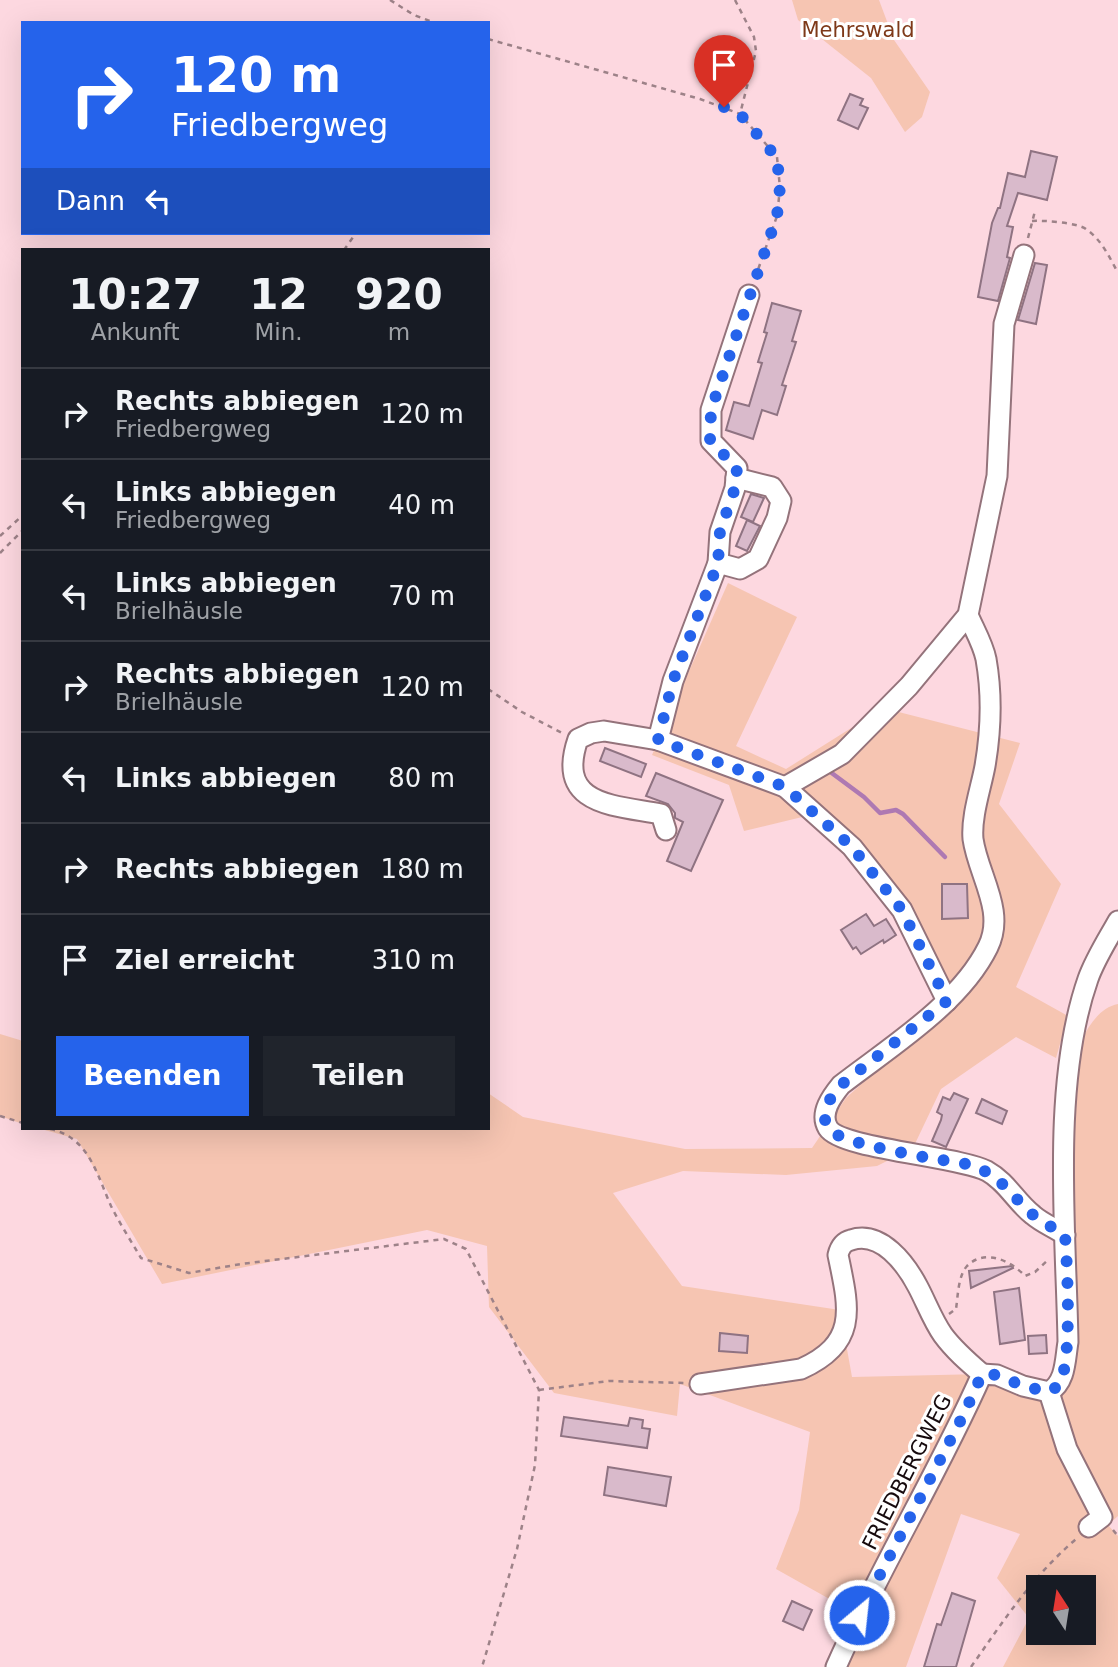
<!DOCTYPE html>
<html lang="de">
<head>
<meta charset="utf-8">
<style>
  :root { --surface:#171b24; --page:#20242c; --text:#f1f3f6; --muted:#9ea1a6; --line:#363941; --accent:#2563eb }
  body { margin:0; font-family:"DejaVu Sans",sans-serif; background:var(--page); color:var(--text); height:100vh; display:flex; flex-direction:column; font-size:26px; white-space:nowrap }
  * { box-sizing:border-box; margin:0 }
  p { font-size:23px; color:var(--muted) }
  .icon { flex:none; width:38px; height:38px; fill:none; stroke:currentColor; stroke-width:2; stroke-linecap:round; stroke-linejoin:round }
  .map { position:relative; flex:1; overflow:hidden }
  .details { position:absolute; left:21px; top:248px; width:469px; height:882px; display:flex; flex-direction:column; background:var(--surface); border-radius:0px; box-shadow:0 7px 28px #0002 }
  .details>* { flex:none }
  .hud { position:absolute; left:21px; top:21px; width:469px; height:214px; border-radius:0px; box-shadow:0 7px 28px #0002; background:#2563eb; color:#fff; overflow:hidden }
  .needle { width:46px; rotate:348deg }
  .controls { position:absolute; left:1026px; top:1575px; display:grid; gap:14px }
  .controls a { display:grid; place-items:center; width:70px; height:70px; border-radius:0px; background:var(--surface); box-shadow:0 7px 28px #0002; font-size:35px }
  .pin { position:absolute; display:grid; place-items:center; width:60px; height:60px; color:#fff; margin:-72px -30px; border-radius:50% 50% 50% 0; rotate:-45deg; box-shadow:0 0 7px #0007 }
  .pin .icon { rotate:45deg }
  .me { position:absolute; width:77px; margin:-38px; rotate:28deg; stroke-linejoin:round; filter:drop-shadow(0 0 5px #0008) }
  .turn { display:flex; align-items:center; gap:24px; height:147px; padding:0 35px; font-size:32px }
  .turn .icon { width:91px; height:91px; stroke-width:2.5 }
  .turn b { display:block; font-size:49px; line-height:60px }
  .then { display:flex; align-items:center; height:66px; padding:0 35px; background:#0003; gap:14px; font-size:26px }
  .eta { display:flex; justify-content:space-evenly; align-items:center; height:119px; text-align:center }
  .eta b { font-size:42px; font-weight:800; line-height:49px }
  .action { display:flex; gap:14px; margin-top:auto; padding:14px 35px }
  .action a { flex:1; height:80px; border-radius:0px; background:var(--accent); color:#fff; font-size:28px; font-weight:800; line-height:80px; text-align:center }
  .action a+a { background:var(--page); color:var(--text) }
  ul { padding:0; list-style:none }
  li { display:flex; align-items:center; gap:21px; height:91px; padding:0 35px; border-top:2px solid var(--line) }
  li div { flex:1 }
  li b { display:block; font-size:26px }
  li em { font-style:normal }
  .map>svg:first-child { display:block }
</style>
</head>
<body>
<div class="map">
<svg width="1118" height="1667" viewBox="0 0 1118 1667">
  <rect width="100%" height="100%" fill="#fdd8e0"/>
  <!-- green -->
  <g fill="#f6c5b2" fill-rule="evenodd">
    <polygon points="792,0 879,0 894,40 930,92 922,117 905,132 871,78 798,20"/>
    <path d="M728,583L797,617L736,746L786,769L883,708L1020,743L999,804L1061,884L1016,987L1068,1016L1056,1058L1016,1037L941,1089L913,1148L877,1166L786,1175L683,1171L613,1193L682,1286L840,1310L852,1377L982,1374L1058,1387L1069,1064C1081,1043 1092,1009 1118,1004V1516L1108,1525L1118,1536V1667H1003L1029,1618L997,1578L1020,1534L961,1514L906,1667H836L858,1615L776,1569L799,1510L810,1432L680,1384L677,1416L554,1393L489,1307L487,1246L427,1230L162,1284L77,1139L41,1129H488V1093L523,1117L685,1149L812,1148L846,1098L954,1000L925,952L827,811L744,831L729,785L652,755ZM1038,1587H1083V1633H1038Z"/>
    <polygon points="0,1034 23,1041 23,1124 0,1116"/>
  </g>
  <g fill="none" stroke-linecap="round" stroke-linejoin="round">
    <!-- stream -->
    <polyline stroke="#ae79b2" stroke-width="4.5" points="829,771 864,797 880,813 896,810 903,814 945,857"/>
  </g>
  <!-- building -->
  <g fill="#d9bacb" stroke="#8f7382" stroke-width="2">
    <polygon points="850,94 863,99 860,105 868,108 858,129 838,120"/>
    <polygon points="1031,151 1057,157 1047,200 1018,193 1007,226 1013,227 1007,257 1010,258 998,301 978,297 992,223 998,208 1000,208 1008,173 1025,177"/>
    <polygon points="1035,263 1047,265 1036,324 1018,320"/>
    <polygon points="772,303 801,311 792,341 796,342 782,385 786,386 777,415 762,410 753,439 726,430 734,402 749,406 762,363 758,362 767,333 764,332"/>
    <polygon points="751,494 764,498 753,522 741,517"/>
    <polygon points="747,520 760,526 747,551 736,546"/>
    <polygon points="605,748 646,764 641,777 600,761"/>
    <polygon points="656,773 723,800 691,871 667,861 683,822 675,818 675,813 668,804 646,796"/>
    <polygon points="942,884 967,884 968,918 942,919"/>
    <polygon points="866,914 874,926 886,919 896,935 884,943 883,940 861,954 856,947 853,949 841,930"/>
    <polygon points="954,1093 968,1099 946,1147 932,1141 941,1120 942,1115 937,1112 943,1097 950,1100"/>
    <polygon points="982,1099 1007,1111 1002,1124 976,1113"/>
    <polygon points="1012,1266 1013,1268 971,1288 969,1271"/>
    <polygon points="1019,1288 1025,1340 1000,1344 994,1292"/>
    <polygon points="720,1333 748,1336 747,1353 719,1351"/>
    <polygon points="1046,1335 1047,1353 1029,1354 1028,1336"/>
    <polygon points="564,1417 628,1426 630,1418 643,1420 642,1428 650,1429 647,1448 561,1436"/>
    <polygon points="608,1467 671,1477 666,1506 604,1495"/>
    <polygon points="952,1593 975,1601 956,1667 924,1667 937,1624 941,1625"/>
    <polygon points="792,1601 812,1610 803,1630 783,1621"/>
  </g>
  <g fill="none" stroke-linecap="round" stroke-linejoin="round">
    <!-- minor casing -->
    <g stroke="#94737b" stroke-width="23">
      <g id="minor">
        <polyline points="718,563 740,569 758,559 777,518 781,501 772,487 736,478"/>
        <path d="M968,615C974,629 983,644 986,659C992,693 991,731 985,766C981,788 971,816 973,839C978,875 1006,911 988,947C960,1004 890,1047 841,1085C832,1096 819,1113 828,1128C841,1149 958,1156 987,1171C1007,1182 1016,1202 1033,1215C1042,1223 1055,1228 1065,1235"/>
        <polyline points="658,740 673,681 718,563 720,532 735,488 737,468 711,441 711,410 749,295"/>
        <polyline points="785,787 842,754 909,686 968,615 997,476 1004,324 1024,255"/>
        <path d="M666,830L661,814C614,805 555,806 578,739L591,733L604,731L658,740L785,787L852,847L902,910L947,1001"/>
        <path d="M700,1384L801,1369C859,1343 849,1308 838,1255C840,1247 843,1242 851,1240C881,1230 906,1264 918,1287C926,1302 933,1321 943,1335C954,1350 968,1362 982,1374"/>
        <polyline points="1049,1392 1067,1449 1102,1517 1089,1527"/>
        <path d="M836,1667C880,1567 938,1474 982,1374L997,1375L1023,1386L1049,1392C1066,1382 1065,1360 1068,1342C1066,1229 1051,1085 1088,979C1095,959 1108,939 1118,921"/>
      </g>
    </g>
    <!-- path -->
    <g stroke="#9d8288" stroke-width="2.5" stroke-dasharray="5 5" stroke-linecap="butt">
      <polyline points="390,0 414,15 435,23"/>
      <polyline points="735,0 754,37 756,51 740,114"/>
      <polyline points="488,39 700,99 740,114 777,157 780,188 777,216 754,281"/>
      <path d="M1032,221C1044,220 1078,223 1086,229C1101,239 1110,258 1118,273"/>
      <polyline points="1028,238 1035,211"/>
      <polyline points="344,250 356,233"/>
      <polyline points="0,536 23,515"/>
      <polyline points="0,553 23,530"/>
      <polyline points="488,689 522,712 564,734"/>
      <polyline points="0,1116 23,1123"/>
      <path d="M50,1129C89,1137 97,1175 111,1206C120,1224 131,1241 141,1258L189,1273L241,1264L444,1239L466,1249L539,1390L535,1465L517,1549L482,1667"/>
      <path d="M949,1314L956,1309C958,1296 958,1276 967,1266C985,1248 1011,1261 1025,1276L1035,1272L1048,1260"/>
      <polyline points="539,1390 609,1381 685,1383"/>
      <polyline points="1113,1530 1118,1536"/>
      <path d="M971,1667C1004,1620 1032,1577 1076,1539"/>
    </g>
    <!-- minor -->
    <use href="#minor" stroke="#fff" stroke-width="19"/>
  </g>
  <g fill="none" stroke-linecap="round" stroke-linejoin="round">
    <!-- route -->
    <path stroke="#2563eb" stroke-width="12" stroke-dasharray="0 21.6" d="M724,107L740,114L777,158L780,187L777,216L711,410L710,441L737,468L735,488L720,531L718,563L673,681L658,740L785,787L852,847L902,910L947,1001L841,1085C831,1096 818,1114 829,1129C840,1145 948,1161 972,1165C1003,1178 1009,1193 1032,1214C1041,1222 1054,1228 1065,1235C1067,1260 1073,1369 1058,1386C1057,1387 1049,1391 1049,1392L1023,1386L997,1375L982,1374L964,1414L859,1615"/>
  </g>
  <g text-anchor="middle" stroke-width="6" stroke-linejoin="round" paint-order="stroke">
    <!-- park labels -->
    <g font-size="21" fill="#7e3919" stroke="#fff">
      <text x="858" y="37">Mehrswald</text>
    </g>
    <!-- street labels -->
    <g font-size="21" fill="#160a0d" stroke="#fff">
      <text transform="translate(907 1472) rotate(-63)" y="7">FRIEDBERGWEG</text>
    </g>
  </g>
</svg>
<div class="controls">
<a><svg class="needle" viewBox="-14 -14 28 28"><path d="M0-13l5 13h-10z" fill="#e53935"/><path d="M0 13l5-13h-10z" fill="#9ea1a6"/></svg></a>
</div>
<div class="pin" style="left:724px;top:107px;background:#d93025"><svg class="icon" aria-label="arrive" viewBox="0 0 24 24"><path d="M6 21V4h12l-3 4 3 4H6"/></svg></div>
<svg class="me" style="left:859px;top:1615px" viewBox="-20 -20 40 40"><circle r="17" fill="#2563eb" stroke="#fff" stroke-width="3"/><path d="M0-11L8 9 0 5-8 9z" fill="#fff"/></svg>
<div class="hud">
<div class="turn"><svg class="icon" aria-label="right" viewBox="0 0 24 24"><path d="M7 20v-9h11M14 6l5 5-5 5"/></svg><div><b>120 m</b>Friedbergweg</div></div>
<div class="then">Dann<svg class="icon" aria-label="left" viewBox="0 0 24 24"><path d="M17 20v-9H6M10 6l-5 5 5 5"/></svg></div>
</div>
<section class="details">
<div class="eta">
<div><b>10:27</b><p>Ankunft</p></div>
<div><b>12</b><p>Min.</p></div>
<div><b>920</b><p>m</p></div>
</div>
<ul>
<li><svg class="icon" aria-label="right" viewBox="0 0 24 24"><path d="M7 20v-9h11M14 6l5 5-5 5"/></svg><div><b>Rechts abbiegen</b><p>Friedbergweg</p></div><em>120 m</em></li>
<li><svg class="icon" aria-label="left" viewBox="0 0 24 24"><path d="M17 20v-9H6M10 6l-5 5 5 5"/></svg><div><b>Links abbiegen</b><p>Friedbergweg</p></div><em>40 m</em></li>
<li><svg class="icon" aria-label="left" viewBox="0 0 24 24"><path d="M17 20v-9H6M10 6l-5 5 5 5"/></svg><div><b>Links abbiegen</b><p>Brielhäusle</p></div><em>70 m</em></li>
<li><svg class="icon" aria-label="right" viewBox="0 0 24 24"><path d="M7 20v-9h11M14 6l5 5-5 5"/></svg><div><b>Rechts abbiegen</b><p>Brielhäusle</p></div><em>120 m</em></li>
<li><svg class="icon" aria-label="left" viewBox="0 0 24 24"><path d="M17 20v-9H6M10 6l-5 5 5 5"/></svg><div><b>Links abbiegen</b></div><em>80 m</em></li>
<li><svg class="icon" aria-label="right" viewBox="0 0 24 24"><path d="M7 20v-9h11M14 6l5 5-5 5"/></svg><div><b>Rechts abbiegen</b></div><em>180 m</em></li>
<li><svg class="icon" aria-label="arrive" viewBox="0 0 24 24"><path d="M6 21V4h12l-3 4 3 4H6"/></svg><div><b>Ziel erreicht</b></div><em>310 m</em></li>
</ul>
<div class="action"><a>Beenden</a><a>Teilen</a></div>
</section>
</div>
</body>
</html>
